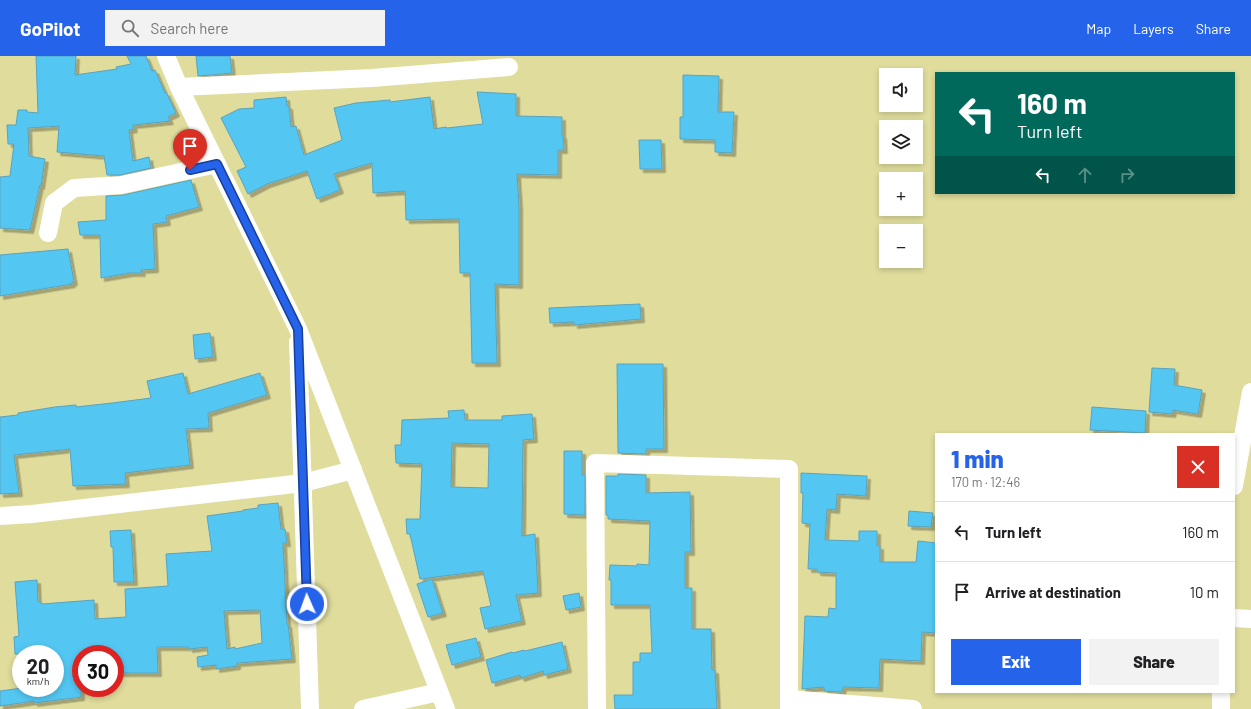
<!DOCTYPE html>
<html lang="en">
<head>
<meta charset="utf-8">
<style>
  :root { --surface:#fff; --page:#f2f2f2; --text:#202124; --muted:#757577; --line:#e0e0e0; --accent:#2563eb }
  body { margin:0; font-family:Barlow,sans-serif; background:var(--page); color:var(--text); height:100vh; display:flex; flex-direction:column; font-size:15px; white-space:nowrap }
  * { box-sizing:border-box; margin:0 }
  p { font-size:13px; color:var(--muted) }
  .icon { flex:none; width:22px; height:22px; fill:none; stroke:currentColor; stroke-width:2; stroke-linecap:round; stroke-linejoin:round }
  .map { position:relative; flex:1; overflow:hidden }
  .panel { position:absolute; left:935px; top:377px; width:300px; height:260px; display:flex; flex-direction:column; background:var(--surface); border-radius:0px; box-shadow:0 2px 6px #0003 }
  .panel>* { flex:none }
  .guide { position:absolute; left:935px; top:16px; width:300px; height:122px; border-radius:0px; box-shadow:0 2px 6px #0003; background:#00695c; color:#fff; overflow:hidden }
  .buttons { position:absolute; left:879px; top:12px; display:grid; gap:8px }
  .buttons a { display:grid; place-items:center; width:44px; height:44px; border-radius:0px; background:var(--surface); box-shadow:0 2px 6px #0003; font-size:20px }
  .speed { position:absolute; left:12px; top:589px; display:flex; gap:8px; font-size:20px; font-weight:700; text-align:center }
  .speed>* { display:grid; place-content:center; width:52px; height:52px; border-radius:50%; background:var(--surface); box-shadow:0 2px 6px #0003; line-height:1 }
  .speed small { font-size:10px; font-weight:400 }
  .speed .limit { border:6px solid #d22; background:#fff; color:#111 }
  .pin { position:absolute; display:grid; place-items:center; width:34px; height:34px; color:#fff; margin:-41px -17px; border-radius:50% 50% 50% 0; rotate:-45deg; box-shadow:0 0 4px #0007 }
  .pin .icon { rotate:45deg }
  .me { position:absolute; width:44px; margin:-22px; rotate:358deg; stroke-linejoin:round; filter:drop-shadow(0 0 3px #0008) }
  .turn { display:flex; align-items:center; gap:14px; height:84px; padding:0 16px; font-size:18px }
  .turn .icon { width:52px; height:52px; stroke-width:2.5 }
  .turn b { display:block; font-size:28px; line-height:34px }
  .lanes { display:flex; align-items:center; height:38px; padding:0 16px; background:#0003; justify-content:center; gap:20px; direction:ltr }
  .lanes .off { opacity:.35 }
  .round { display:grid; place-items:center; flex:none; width:42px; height:42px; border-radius:0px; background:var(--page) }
  .headline { display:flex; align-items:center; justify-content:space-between; height:68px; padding:0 16px }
  h1 { font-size:24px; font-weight:800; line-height:30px; color:var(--accent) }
  .button { display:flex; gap:8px; margin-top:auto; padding:8px 16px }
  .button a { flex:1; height:46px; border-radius:0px; background:var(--accent); color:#fff; font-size:16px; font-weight:800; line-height:46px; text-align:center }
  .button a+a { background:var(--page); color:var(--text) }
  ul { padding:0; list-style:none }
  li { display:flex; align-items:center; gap:12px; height:60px; padding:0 16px; border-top:1px solid var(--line) }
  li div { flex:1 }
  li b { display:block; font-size:15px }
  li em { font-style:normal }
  header { display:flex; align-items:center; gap:24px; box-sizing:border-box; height:56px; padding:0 20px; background:var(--accent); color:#fff }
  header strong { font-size:19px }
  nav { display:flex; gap:22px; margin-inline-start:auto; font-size:14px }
  .search { width:280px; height:36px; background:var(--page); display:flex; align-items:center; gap:10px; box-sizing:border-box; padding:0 14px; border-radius:0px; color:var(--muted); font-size:15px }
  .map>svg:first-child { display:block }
</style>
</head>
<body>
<header>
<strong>GoPilot</strong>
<div class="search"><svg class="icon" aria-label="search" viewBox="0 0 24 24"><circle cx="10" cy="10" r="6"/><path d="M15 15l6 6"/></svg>Search here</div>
<nav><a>Map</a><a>Layers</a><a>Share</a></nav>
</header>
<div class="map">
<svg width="1251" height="653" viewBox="0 0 1251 653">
  <defs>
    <filter id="shadow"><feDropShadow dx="3.5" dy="3.5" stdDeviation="0" flood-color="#0004"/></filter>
  </defs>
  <rect width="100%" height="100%" fill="#dfdc9c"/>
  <!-- building -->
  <g fill="#52c7f2" stroke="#5aa2be" fill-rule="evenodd" filter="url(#shadow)">
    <polygon points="36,0 76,0 75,19 117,13 116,11 131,8 127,0 146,0 152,15 155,14 165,37 166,36 176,57 168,61 170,65 133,69 134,73 129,74 133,105 149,101 151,112 120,119 107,119 104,100 57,96 59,70 28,72 29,100 45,103 41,130 40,129 30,174 0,172 0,121 10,120 14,88 8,88 7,69 16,69 18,54 27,54 27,56 38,57"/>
    <polygon points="196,0 230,0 232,17 198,20"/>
    <polygon points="683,19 719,20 718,56 734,56 732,97 715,96 715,84 680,83 680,61 683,61"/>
    <polygon points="477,36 516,38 516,60 562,61 562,79 563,79 564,94 558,94 558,119 517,118 519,150 519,229 495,228 497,307 472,307 470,217 460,217 459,163 406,164 405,135 373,137 372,107 334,118 340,134 317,143 307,115 267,128 248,138 237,115 246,111 221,62 239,53 254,52 254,44 286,41 287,50 289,50 291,71 296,70 304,99 342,84 334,52 356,47 390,44 390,46 430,41 434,73 446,71 447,72 483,68"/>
    <polygon points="639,84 661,84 662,113 640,113"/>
    <polygon points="191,124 199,151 166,160 167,166 153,168 155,213 141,214 142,217 130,217 101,222 100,179 80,179 78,166 106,164 106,140 123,139"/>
    <polygon points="68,193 74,226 72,226 72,228 0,240 0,199"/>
    <polygon points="640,248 641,263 574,269 574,266 550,267 549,252"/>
    <polygon points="210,277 213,301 195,303 193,279"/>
    <polygon points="617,308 663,308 664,393 646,393 646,398 618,397"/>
    <polygon points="1152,312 1175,313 1174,329 1202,334 1198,358 1173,354 1172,358 1149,356"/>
    <polygon points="183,317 188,338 260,317 267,339 208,357 209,372 186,373 190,409 125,417 126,428 73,430 70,393 14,399 19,437 0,438 0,361 18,359 18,357 55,351 76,349 76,351 112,347 151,342 147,325"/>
    <polygon points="1092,351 1146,355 1145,377 1090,374"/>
    <path d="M464,354L465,364H502V360L532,358L534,383L523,384L522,480L535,478L538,537L516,539L522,565L485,573L480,552L491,550L483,515L420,523L410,478H407L406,463H420L422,408L396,407L395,389H401L402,364L449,362L448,355ZM452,387L489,388L488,432L451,431Z"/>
    <polygon points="564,395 582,395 582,419 585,419 585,459 564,458"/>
    <polygon points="801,417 867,420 866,440 837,438 836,454 827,453 825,484 859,485 859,475 877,475 877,490 880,490 880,506 916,506 918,485 936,487 936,577 922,576 921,605 880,603 879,632 843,631 842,636 824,635 824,631 802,633 805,560 828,561 829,552 836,553 836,517 817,516 817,513 808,513 810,468 802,467 803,437 801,437"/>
    <polygon points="618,418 646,419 646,437 690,436 691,496 685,496 685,532 692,532 692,573 711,573 712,614 715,614 717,653 615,653 614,639 633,639 633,606 640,606 640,597 652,597 650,549 611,549 611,524 609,524 610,509 637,510 637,508 649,509 650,465 608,463 608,459 606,459 606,420 618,420"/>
    <path d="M278,447L281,473H285L287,487H283L287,568H288L292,603L237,607V610L216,613V609L198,611L197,601L208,599L207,591L189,593V591H157L158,617H115V598H81V641L34,647V645L0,650V635L22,632H55V598H15L14,581L19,580L15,526L37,524L38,546H41L42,548L94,544L95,563L126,561L125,533L168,530L166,498L212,495L207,460L243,455V454L258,452V449ZM260,554L262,587L235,593V591L227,593L224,555Z"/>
    <polygon points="909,455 933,457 931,471 908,470"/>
    <polygon points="131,474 134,526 114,526 113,491 111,491 110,475"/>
    <polygon points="432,523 443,557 428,561 417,528"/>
    <polygon points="579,537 581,551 566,554 563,540"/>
    <polygon points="476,582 481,601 452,609 446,589"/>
    <polygon points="562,586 568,613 544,619 543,615 521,622 520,619 492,627 486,604 512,596 513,597 524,594 525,595"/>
  </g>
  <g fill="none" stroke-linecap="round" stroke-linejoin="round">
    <!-- minor -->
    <g stroke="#fff" stroke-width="18">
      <polyline points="166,0 179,31 298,273 446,653"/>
      <polyline points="179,31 372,22 509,11"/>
      <polyline points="48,177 54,147 74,132 121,129 217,108"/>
      <polyline points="298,286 310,653"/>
      <polyline points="1234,430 1251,336"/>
      <polyline points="0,460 32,458 303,427 353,414"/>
      <polyline points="1234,562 1251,563"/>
      <polyline points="363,653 439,636"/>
      <polyline points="597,653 595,407 789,413 789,643"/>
      <polyline points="789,653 789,643 913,653"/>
      <polyline points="1221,653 1221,636"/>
    </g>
  </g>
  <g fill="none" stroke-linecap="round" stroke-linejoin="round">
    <!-- route casing -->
    <g stroke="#184099" stroke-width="10">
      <polyline id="route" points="190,114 217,108 298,273 307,548"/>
    </g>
    <!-- route -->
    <use href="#route" stroke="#2563eb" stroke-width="7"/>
  </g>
</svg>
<div class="buttons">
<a><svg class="icon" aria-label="sound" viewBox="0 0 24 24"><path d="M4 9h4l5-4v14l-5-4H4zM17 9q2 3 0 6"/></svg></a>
<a><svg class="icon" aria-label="layers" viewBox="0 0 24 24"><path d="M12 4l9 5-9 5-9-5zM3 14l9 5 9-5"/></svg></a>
<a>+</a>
<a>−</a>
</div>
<div class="speed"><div>20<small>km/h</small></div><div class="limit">30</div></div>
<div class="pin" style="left:190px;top:114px;background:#d93025"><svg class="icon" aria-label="arrive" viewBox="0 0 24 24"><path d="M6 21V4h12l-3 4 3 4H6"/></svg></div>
<svg class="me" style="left:307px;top:548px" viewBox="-20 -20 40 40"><circle r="17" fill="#2563eb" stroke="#fff" stroke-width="3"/><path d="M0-11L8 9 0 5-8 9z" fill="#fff"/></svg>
<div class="guide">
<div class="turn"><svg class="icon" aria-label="left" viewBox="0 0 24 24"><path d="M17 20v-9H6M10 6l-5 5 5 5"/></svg><div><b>160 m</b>Turn left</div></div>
<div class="lanes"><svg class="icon" aria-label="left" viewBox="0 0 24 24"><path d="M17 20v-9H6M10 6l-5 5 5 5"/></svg><svg class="icon off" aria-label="ahead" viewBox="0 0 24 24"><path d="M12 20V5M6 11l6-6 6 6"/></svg><svg class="icon off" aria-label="right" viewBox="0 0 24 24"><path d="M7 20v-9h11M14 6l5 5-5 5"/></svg></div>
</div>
<section class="panel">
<div class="headline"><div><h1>1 min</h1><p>170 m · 12:46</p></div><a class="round" style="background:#d93025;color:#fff"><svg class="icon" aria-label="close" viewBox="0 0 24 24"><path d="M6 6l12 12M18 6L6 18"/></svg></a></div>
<ul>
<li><svg class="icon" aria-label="left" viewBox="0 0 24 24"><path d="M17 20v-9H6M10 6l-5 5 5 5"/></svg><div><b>Turn left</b></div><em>160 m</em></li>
<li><svg class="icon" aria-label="arrive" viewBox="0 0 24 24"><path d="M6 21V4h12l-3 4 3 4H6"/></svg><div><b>Arrive at destination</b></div><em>10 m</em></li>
</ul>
<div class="button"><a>Exit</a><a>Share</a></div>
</section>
</div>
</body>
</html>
